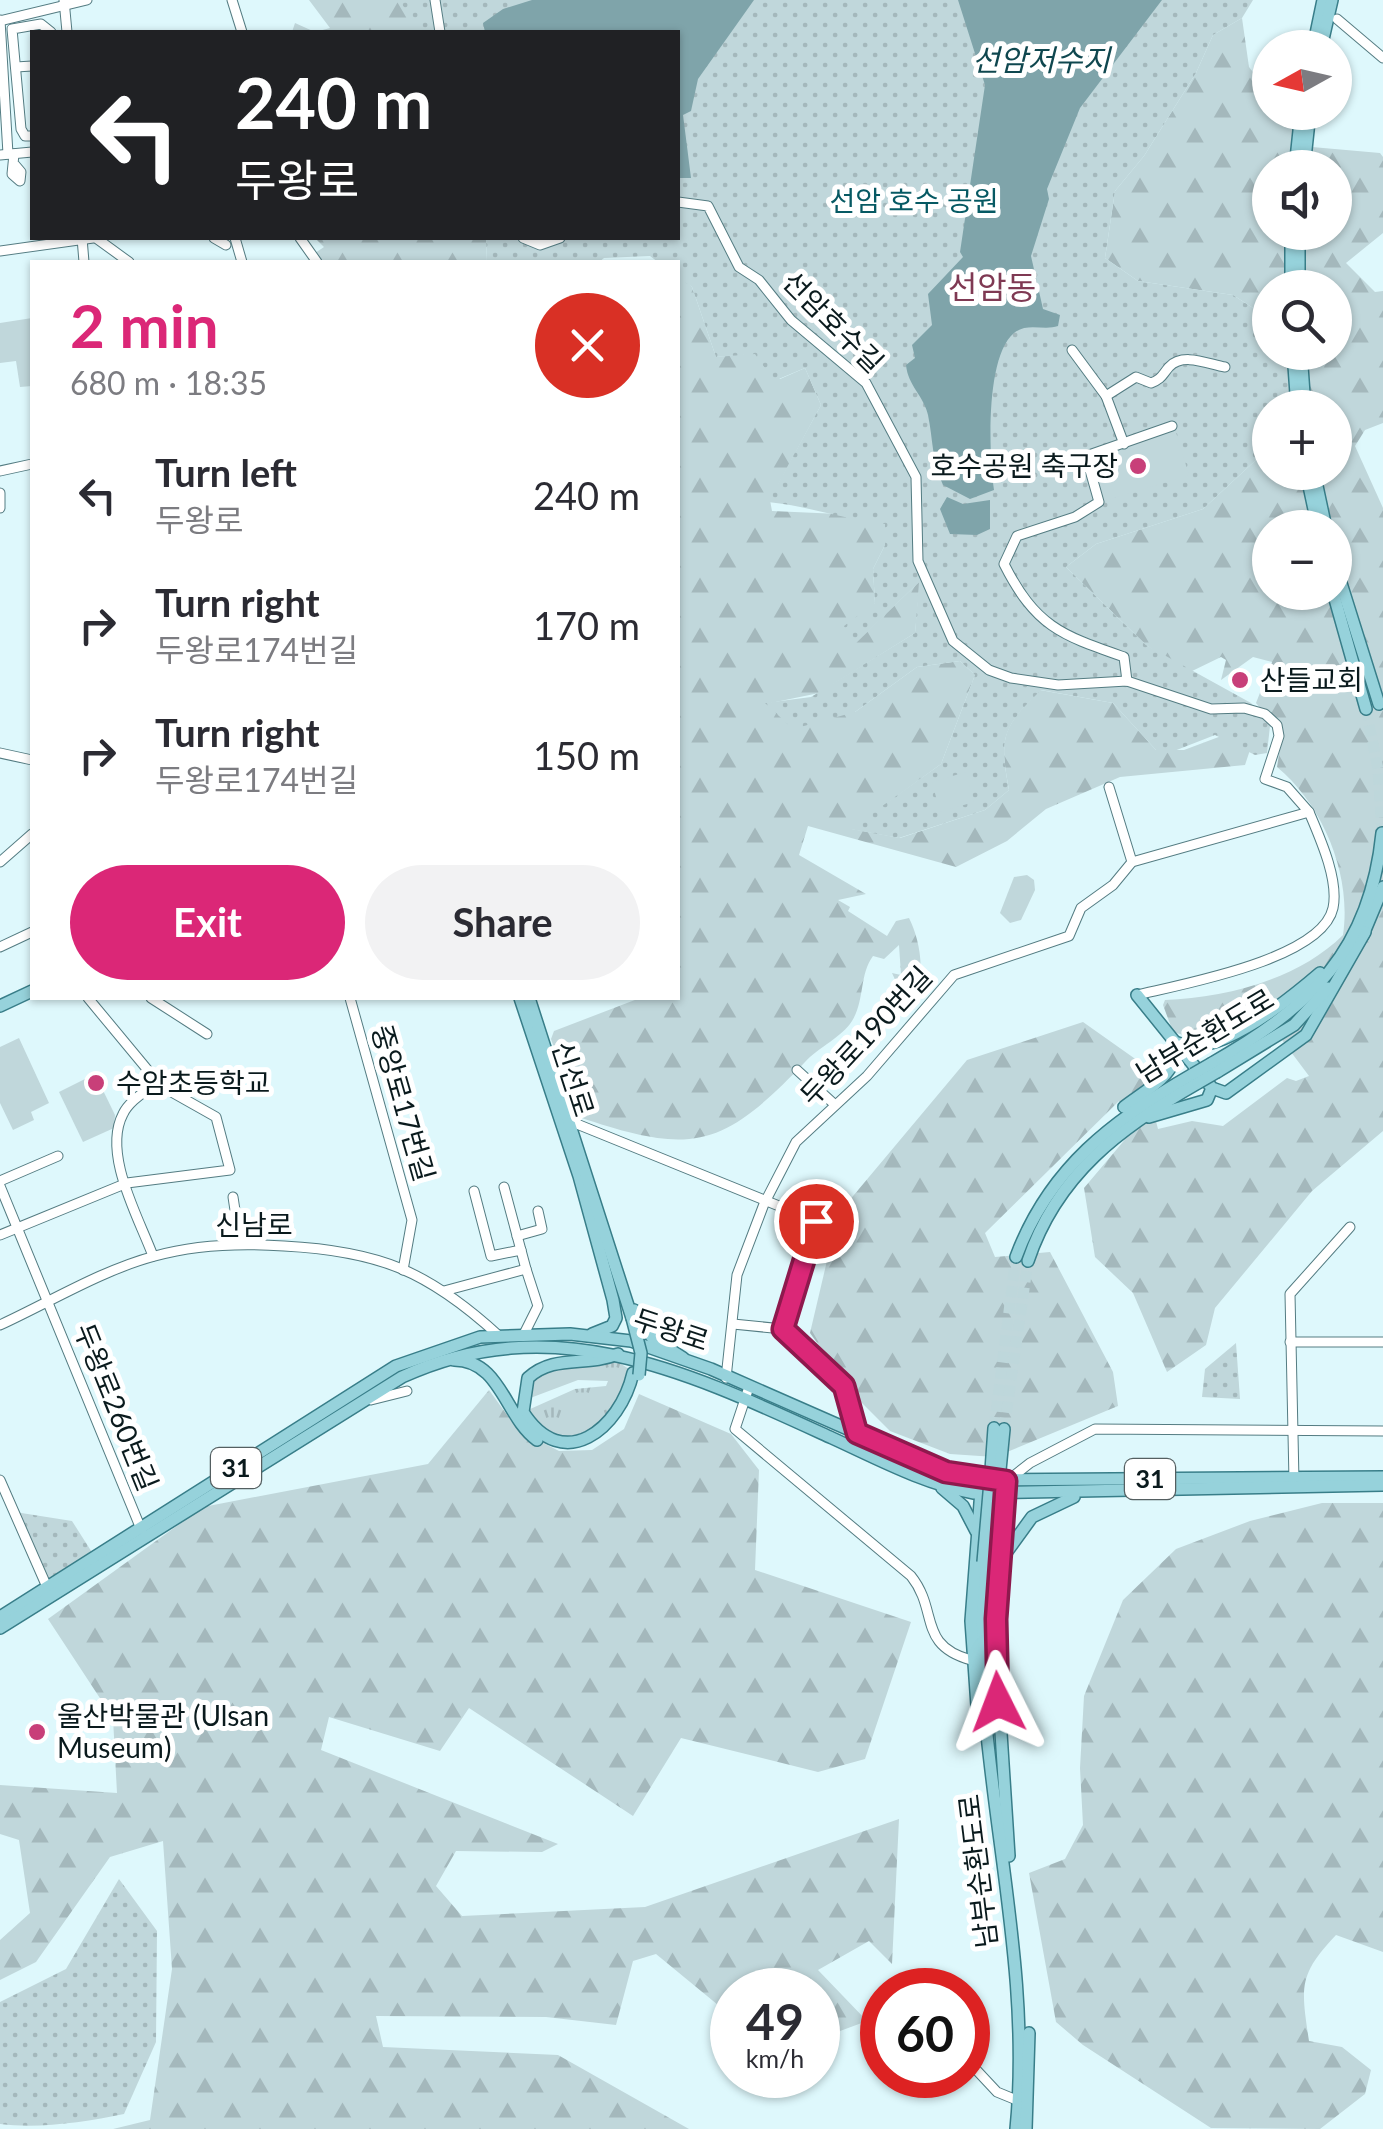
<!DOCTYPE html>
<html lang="en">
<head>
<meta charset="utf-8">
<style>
  :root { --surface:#fff; --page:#f2f2f3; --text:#2b2b33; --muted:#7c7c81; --accent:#db2777 }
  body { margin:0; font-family:Lato,"Noto Sans KR",sans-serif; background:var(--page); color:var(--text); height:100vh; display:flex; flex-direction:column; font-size:38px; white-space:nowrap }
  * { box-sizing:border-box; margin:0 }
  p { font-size:32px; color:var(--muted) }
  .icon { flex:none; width:55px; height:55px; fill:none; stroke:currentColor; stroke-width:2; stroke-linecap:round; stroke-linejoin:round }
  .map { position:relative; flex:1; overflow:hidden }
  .panel { position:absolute; left:30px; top:260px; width:650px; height:740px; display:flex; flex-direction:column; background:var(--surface); border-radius:0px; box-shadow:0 2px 8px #0004 }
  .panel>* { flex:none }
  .top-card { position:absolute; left:30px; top:30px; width:650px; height:210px; border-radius:0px; box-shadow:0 2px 8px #0004; background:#202124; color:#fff; overflow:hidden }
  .needle { width:65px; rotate:262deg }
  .fabs { position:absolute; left:1252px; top:30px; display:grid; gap:20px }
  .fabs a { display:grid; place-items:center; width:100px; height:100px; border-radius:50%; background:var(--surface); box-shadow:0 2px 8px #0004; font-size:50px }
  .speed { position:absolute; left:710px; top:1968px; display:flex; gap:20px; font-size:50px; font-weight:700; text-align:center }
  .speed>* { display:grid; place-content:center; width:130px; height:130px; border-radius:50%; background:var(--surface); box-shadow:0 2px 8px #0004; line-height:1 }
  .speed small { font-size:25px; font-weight:400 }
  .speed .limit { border:15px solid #d22; background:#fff; color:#111 }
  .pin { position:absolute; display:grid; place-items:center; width:85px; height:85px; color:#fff; margin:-42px; border:5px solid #fff; border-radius:50%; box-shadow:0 2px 10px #0007 }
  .me { position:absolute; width:110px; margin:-55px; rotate:357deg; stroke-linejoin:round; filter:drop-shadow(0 0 8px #0008) }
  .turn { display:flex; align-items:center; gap:35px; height:210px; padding:0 40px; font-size:45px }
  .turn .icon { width:130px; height:130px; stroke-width:2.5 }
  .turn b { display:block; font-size:70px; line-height:85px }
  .round { display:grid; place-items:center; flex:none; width:105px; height:105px; border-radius:52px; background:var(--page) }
  .overview { display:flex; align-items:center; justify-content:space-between; height:170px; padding:0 40px }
  h1 { font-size:60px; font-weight:700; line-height:75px; color:var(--accent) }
  .primary-button { display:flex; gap:20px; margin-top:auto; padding:20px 40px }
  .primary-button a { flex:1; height:115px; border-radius:60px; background:var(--accent); color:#fff; font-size:40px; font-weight:700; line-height:115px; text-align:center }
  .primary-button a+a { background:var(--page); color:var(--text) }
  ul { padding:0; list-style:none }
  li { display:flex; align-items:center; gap:30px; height:130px; padding:0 40px }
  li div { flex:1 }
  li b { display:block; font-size:38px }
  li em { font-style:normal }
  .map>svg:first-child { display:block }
</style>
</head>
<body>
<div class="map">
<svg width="1383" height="2129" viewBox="0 0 1383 2129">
  <defs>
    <pattern id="grass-tufts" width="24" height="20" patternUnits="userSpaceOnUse" patternTransform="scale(2.5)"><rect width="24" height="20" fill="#c0d7db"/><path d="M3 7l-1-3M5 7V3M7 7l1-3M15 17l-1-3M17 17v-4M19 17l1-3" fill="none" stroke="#a4b8bc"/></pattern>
    <pattern id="forest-firs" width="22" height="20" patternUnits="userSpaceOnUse" patternTransform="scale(2.5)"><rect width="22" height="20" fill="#c0d7db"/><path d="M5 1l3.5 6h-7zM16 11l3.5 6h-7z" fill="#a4b8bc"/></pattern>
    <pattern id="park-dots" width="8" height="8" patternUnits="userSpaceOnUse" patternTransform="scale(2.5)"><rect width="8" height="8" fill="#c0d7db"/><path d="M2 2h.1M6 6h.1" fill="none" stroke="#a4b8bc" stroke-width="1.8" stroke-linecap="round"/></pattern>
  </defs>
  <rect width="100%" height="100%" fill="#def8fc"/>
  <!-- grass -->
  <path fill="url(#grass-tufts)" d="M605,1362H618L629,1369C621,1412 588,1447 541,1434L528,1410L575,1389L606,1386L608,1381L578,1380L525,1400L529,1384L553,1365L590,1367Z"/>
  <!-- forest -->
  <g fill="url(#forest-firs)" fill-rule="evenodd">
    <polygon points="309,0 402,0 422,32 292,32 295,23 315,32 330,28"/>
    <path d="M1242,18L1249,67L1270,94V112L1285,113L1312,147L1380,153L1383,157V233L1346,263L1375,292L1383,291V423L1365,430L1355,446L1383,508V1131L1312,1191L1215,1308L1206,1345L1167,1372L1133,1293L1095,1257L1084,1188L1133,1130L1119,1101L985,1233L995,1257L1050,1252L1113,1372L1118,1406L995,1457L950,1454L890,1431L855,1396L810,1333L838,1214L967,1060L1083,1022L1141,1063L1158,1129L1192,1121L1223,1126L1287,1078L1296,1081L1309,1076L1282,1040L1269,1035L1257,1012L1208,1042L1173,1032L1163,1005L1165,1000C1226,998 1299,979 1343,935C1352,875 1323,805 1277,767L1282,735L1256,703L1272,662L1253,657L1221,680L1226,660L1221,657L1188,673L1146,645L1066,567L1096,544L1203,509L1270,447V472H1335V408L1292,407L1288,353L1335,352V288H1270V319L1233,295L1138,281L1105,258L1115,191L1144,156L1196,73L1213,35ZM1270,168H1335V232H1270ZM1270,528H1335V592H1270Z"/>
    <polygon points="315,238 486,238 487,262 318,262 315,253 324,247"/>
    <path d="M678,274L692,287L716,357L755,353L780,379L805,368L821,405L770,500L772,511L862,515L886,524L885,545L873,569L875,603L853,645L920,581L915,633L819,693L766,704L855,712L917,667L960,661L975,675L941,764L852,829L900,838L985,810L1009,790C999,737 1002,728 1040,690L1113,703L1156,750H1184L1224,735L1251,747L1245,765L1120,777L1046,809L1007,841L956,867L808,826L799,855L866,894L838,900L850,907L848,911L887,936L896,921L909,918C918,935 926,970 916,987L897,984L892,973L901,975L899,945L884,959L873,956C859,975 865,1000 852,1021C842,1037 819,1047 805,1062C723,1148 693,1156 579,1117L551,1039L554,1031L640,998H678Z"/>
    <polygon points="489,1390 518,1430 559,1451 592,1450 624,1429 639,1394 731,1434 759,1470 755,1570 911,1622 865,1759 818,1772 681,1738 633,1816 469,1708 440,1751 329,1717 321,1750 558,1844 542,1852 456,1851 436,1886 462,1916 645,1907 899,1819 892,1964 869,1941 818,1970 867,2021 832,2034 818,2030 818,1990 732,1990 732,2008 718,2005 656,1954 633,1961 616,2025 546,2017 376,2016 383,2047 558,2055 689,2129 113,2129 150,2120 172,1969 163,1841 110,1857 36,1962 0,1980 0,1940 30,1913 19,1840 0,1834 0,1785 117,1793 113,1718 48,1619 203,1507 428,1464"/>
    <path d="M1322,1503H1383V1952L1336,1935C1298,1975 1301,1987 1309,2041L1342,2047L1371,2070L1365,2094L1320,2129L1211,2128L1083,2045L1056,2022L1029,1873L1065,1859L1083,1825L1080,1768L1084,1696L1123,1600L1176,1549L1250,1521Z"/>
  </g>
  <!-- park -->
  <g fill="url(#park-dots)">
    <path d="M399,0H1253L1242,18L1213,35L1196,73L1144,156L1115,191L1105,258L1138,281L1233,295L1270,319V352L1288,353L1292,407L1270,408V447L1203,509L1096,544L1066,567L1146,645L1251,703L1270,726L1267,753L1255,755L1215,735L1169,753L1156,750L1113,703L1041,690C1002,728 999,737 1009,790L985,810L899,838L850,829L941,764L975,675L960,661L917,667L855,712L793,729L765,703L811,697L915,633L919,582L853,646L844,626L875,603L873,569L885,545V524C845,520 809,506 768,502L821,405L805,368L774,381L755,354L716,357L692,287L678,277V262H658L650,256L604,258L599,262H487L486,238H678V32H421Z"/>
    <polygon points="1236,1343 1240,1399 1202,1397 1205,1369"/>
    <polygon points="15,1512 72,1521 95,1557 47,1587"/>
    <path d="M119,1879L157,1931L156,2042L124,2114C85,2122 39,2129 0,2124V2002L66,1969Z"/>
  </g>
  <!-- garden -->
  <g fill="#c0d7db">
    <polygon points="32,318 32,386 20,387 16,361 0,363 0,323"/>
    <polygon points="1175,429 1189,475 1101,502 1087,456"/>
    <polygon points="966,772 974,802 940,812 932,782"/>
    <polygon points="1027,875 1034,880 1035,890 1021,920 1010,923 1000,913 1014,877"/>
    <polygon points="19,1038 49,1103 31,1112 34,1120 13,1130 0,1103 0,1047"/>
    <polygon points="95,1074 115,1115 114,1128 83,1142 59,1092"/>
  </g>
  <!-- water -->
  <g fill="#7fa4aa">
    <polygon points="532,0 754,0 698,79 691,111 683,115 691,178 678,178 678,32 485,32 483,23 503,9"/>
    <path d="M958,0H1162L1080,108L1047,189L1049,199L1031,256L1043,309L1060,315L1058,326C1044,331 1027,322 1014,333C985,357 989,455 994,490L970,499L943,485C932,462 933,439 928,415C924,396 908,386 906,365L915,358L912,345L932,325L928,294L963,257L960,252L985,85Z"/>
    <polygon points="947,497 963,504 990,500 990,529 977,535 950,534 940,509"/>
  </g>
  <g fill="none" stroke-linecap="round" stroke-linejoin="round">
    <!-- major-tunnel -->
    <g stroke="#bed7db" stroke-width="11" stroke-dasharray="11 5.5" stroke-linecap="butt">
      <polyline points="1366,709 1378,769 1382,833"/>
      <polyline points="994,1428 1016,1257"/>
      <polyline points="1004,1429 1028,1261"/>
    </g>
    <!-- minor casing -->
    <g stroke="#547c82" stroke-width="11">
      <g id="minor">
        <polyline points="64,0 67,32"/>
        <polyline points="232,0 242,32"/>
        <polyline points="435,0 440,32"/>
        <polyline points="1337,19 1383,58"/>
        <polyline points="0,20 8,154"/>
        <polyline points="0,21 87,0"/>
        <polyline points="16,67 32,66"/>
        <polyline points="32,136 25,136 21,129 12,29 41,24 51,32"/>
        <polyline points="14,154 12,174 20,181 21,172 15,165"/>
        <polyline points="0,155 32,152"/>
        <polyline points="678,202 708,206 739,267 759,280 791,320 866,383 916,477 918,561 953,641 989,670 1011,678 1058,685 1127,681 1211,709 1244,708 1265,714 1277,725 1279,736 1265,779 1287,787 1309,812 1132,862 1113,885 1081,908 1069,936 954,975 867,1076 796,1142 764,1204 737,1275 726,1378"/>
        <polyline points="82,238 84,262"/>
        <polyline points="96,238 129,262"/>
        <polyline points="214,238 226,245"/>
        <polyline points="235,238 242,262"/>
        <polyline points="300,238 317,262"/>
        <polyline points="523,238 540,245 560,238"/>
        <polyline points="0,251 93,238"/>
        <path d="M1072,350L1106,396L1136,377L1151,383C1162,379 1162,375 1169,367C1183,352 1208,364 1225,367"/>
        <polyline points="1106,396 1124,444"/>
        <polyline points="0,471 32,464"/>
        <polyline points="0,493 0,508"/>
        <path d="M1127,681L1124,657C1061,635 1036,627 1004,564L1017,536L1075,517L1099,502L1086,456L1172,426"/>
        <polyline points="0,753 32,760"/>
        <polyline points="1109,787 1132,862"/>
        <polyline points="0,862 32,834"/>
        <polyline points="0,947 32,932"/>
        <path d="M1137,995C1183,984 1322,959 1333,908C1339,880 1320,838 1309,812"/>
        <polyline points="151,998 207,1034"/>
        <polyline points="350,998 412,1220 403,1270"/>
        <polyline points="797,1070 833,1103"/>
        <polyline points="567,1120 816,1221 783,1329"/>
        <polyline points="0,1181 58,1156"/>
        <polyline points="0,1186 141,1529"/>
        <polyline points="504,1187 526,1269"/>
        <polyline points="474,1191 491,1256 521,1250"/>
        <polyline points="233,1197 240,1243"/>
        <polyline points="0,1235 127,1183 230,1170 216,1117 161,1086 88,998"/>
        <polyline points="517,1236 542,1229 538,1211"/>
        <path d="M153,1256C139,1218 102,1154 123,1114C129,1101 146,1091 157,1082"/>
        <polyline points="444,1291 526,1269 538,1306 524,1334"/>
        <polyline points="733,1324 783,1329"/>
        <path d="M0,1325C50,1302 102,1270 155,1256C198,1244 240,1243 284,1246C379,1251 428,1271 498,1335"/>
        <polyline points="783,1329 844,1386 857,1433"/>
        <polyline points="1290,1342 1383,1342"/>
        <path d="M749,1387L735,1429L911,1576C939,1611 917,1645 971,1660"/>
        <polyline points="371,1400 407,1391"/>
        <polyline points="0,1480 47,1587"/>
        <polyline points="1294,1481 1290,1294 1350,1227"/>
        <polyline points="1006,1482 1030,1463 1095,1429 1383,1431"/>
        <polyline points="968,2061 997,2092 1019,2101"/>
      </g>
    </g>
    <!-- major casing -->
    <g stroke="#387e89" stroke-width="14">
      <g id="major">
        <polyline points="1313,48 1323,0"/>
        <polyline points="1321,48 1332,0"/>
        <polyline points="1295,168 1301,112"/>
        <polyline points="1304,168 1310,112"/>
        <polyline points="1291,288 1291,232"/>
        <polyline points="1299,288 1299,232"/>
        <polyline points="1293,352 1297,408"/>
        <polyline points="1301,352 1305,408"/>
        <polyline points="1306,472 1318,528"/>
        <polyline points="1314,472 1326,528"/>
        <polyline points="1335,564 1379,704"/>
        <polyline points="1333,592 1366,709"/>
        <polyline points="1363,935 1383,887"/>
        <polyline points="1137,995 1212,1088 1226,1093 1306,1035 1365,932"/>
        <polyline points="520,998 579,1176 613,1300 616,1318 612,1326 592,1334"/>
        <polyline points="529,998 632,1318"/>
        <polyline points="0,1006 32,991"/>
        <path d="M1178,1043C1215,1061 1292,997 1320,973"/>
        <path d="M1212,1063C1310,1007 1370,952 1382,833"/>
        <polyline points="1217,1072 1294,1025 1328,988"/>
        <path d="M1124,1107C1144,1091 1180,1074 1176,1044"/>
        <polyline points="1149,1117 1207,1100 1212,1088"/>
        <path d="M1016,1257C1049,1168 1113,1120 1193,1074"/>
        <path d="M1028,1261C1057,1174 1121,1127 1198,1083"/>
        <polyline points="634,1310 653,1339 683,1358"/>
        <path d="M618,1354C586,1367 554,1354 528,1378L523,1412C563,1475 620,1429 633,1373"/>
        <path d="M454,1360C501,1360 505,1417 537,1440"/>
        <polyline points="991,1470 994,1428"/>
        <polyline points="1000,1470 1004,1429"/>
        <polyline points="942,1488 963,1506 976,1531"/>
        <polyline points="1006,1491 996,1656 1009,1856"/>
        <polyline points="1003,1557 1032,1517 1074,1497"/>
        <path d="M983,1562C967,1752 1035,1939 1016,2129"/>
        <polyline points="0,1617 396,1366 480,1337 570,1334 631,1341 711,1369 934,1467 977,1480 1383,1477"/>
        <path d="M0,1628L402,1377C554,1307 690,1373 832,1438C878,1459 924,1484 974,1493L1383,1485"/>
        <polyline points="987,1642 991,1562"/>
        <polyline points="978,1720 971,1621 981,1490"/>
        <polyline points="1026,2129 1029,2033"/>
      </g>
    </g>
    <!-- minor -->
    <use href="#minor" stroke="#fff" stroke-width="9"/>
    <!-- major -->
    <use href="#major" stroke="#96d2db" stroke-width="11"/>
    <!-- major-bridge casing -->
    <g stroke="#387e89" stroke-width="14" stroke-linecap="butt">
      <g id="major-bridge">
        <polyline points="1193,1074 1212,1063"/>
        <polyline points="1198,1083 1217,1072"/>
        <polyline points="632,1318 641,1353 639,1375"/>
        <polyline points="983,1562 991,1470"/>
        <polyline points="991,1562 1000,1470"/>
      </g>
    </g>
    <!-- major-bridge -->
    <use href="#major-bridge" stroke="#96d2db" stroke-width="11"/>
  </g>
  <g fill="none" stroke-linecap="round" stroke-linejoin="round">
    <!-- route casing -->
    <g stroke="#8e194d" stroke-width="25">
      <polyline id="route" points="816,1221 783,1329 844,1386 857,1433 946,1472 1006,1481 996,1619 998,1702"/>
    </g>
    <!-- route -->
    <use href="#route" stroke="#db2777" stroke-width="18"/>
  </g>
  <!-- markers -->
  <g fill="#c83f79" stroke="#fff" stroke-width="4">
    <circle cx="1138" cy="466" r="10"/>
    <circle cx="1240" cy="680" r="10"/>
    <circle cx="96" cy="1083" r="10"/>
    <circle cx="37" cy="1732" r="10"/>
  </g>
  <g text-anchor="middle" stroke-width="10" stroke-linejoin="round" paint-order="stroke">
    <!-- shield labels -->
    <g fill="#fff" stroke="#545f61" stroke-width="2.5">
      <rect x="211" y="1448" width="50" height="40" rx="8"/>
      <rect x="1125" y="1459" width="50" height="40" rx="8"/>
    </g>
    <g font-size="25" font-weight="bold" fill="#0a1a1d">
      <text x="236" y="1477">31</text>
      <text x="1150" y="1488">31</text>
    </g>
    <!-- park labels -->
    <g font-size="28" fill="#065963" stroke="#fff">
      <text x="914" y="211">선암 호수 공원</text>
    </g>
    <!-- street labels -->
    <g font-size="28" fill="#0a1a1d" stroke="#fff">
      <text transform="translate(833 322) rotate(45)" y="10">선암호수길</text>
      <text transform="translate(866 1036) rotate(-47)" y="10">두왕로190번길</text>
      <text transform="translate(1205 1036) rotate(-31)" y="10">남부순환도로</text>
      <text transform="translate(573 1079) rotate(72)" y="10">신선로</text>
      <text transform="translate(403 1103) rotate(74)" y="10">중앙로17번길</text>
      <text x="254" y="1235">신남로</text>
      <text transform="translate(671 1330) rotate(18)" y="10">두왕로</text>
      <text transform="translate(116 1407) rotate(68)" y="10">두왕로260번길</text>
      <text transform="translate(978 1871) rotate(-97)" y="10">남부순환도로</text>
    </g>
    <!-- poi labels -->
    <g font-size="28" fill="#0a1a1d" stroke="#fff" text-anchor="start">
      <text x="1118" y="476" text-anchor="end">호수공원 축구장</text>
      <text x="1260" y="690">산들교회</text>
      <text x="116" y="1093">수암초등학교</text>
      <text x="57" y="1726">울산박물관 (Ulsan<tspan x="57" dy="32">Museum)</tspan></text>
    </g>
    <!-- water labels -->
    <g font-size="30" font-style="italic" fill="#0f474f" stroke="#fff">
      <text x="1041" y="71">선암저수지</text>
    </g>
    <!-- quarter labels -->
    <g font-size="32" fill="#7f3953" stroke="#fff">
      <text x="992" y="299">선암동</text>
    </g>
  </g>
</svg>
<div class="fabs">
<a><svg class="needle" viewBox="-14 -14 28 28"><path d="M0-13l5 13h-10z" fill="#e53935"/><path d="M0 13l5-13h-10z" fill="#7c7c81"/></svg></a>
<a><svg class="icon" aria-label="sound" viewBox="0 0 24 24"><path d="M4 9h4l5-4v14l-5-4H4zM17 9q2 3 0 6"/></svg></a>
<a><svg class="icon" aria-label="search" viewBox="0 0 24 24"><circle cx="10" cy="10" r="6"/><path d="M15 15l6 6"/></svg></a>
<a>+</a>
<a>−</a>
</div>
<div class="speed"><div>49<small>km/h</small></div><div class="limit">60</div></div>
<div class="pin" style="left:816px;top:1221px;background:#d93025"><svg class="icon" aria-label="arrive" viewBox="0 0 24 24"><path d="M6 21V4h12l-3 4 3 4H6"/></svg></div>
<svg class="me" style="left:998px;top:1702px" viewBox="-20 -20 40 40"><path d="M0-17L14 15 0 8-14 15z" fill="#db2777" stroke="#fff" stroke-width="4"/></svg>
<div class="top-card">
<div class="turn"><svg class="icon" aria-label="left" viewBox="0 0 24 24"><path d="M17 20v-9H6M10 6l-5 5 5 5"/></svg><div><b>240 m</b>두왕로</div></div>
</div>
<section class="panel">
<div class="overview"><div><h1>2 min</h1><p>680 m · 18:35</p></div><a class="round" style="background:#d93025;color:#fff"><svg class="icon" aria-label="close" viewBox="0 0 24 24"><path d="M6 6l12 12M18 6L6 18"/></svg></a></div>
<ul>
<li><svg class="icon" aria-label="left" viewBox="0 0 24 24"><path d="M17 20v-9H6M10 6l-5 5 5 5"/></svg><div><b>Turn left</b><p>두왕로</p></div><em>240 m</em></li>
<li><svg class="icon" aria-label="right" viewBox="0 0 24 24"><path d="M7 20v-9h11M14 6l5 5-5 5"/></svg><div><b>Turn right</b><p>두왕로174번길</p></div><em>170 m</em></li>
<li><svg class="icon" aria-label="right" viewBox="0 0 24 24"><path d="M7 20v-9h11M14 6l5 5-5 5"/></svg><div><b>Turn right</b><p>두왕로174번길</p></div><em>150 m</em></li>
</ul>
<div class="primary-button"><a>Exit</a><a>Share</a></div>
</section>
</div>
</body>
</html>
